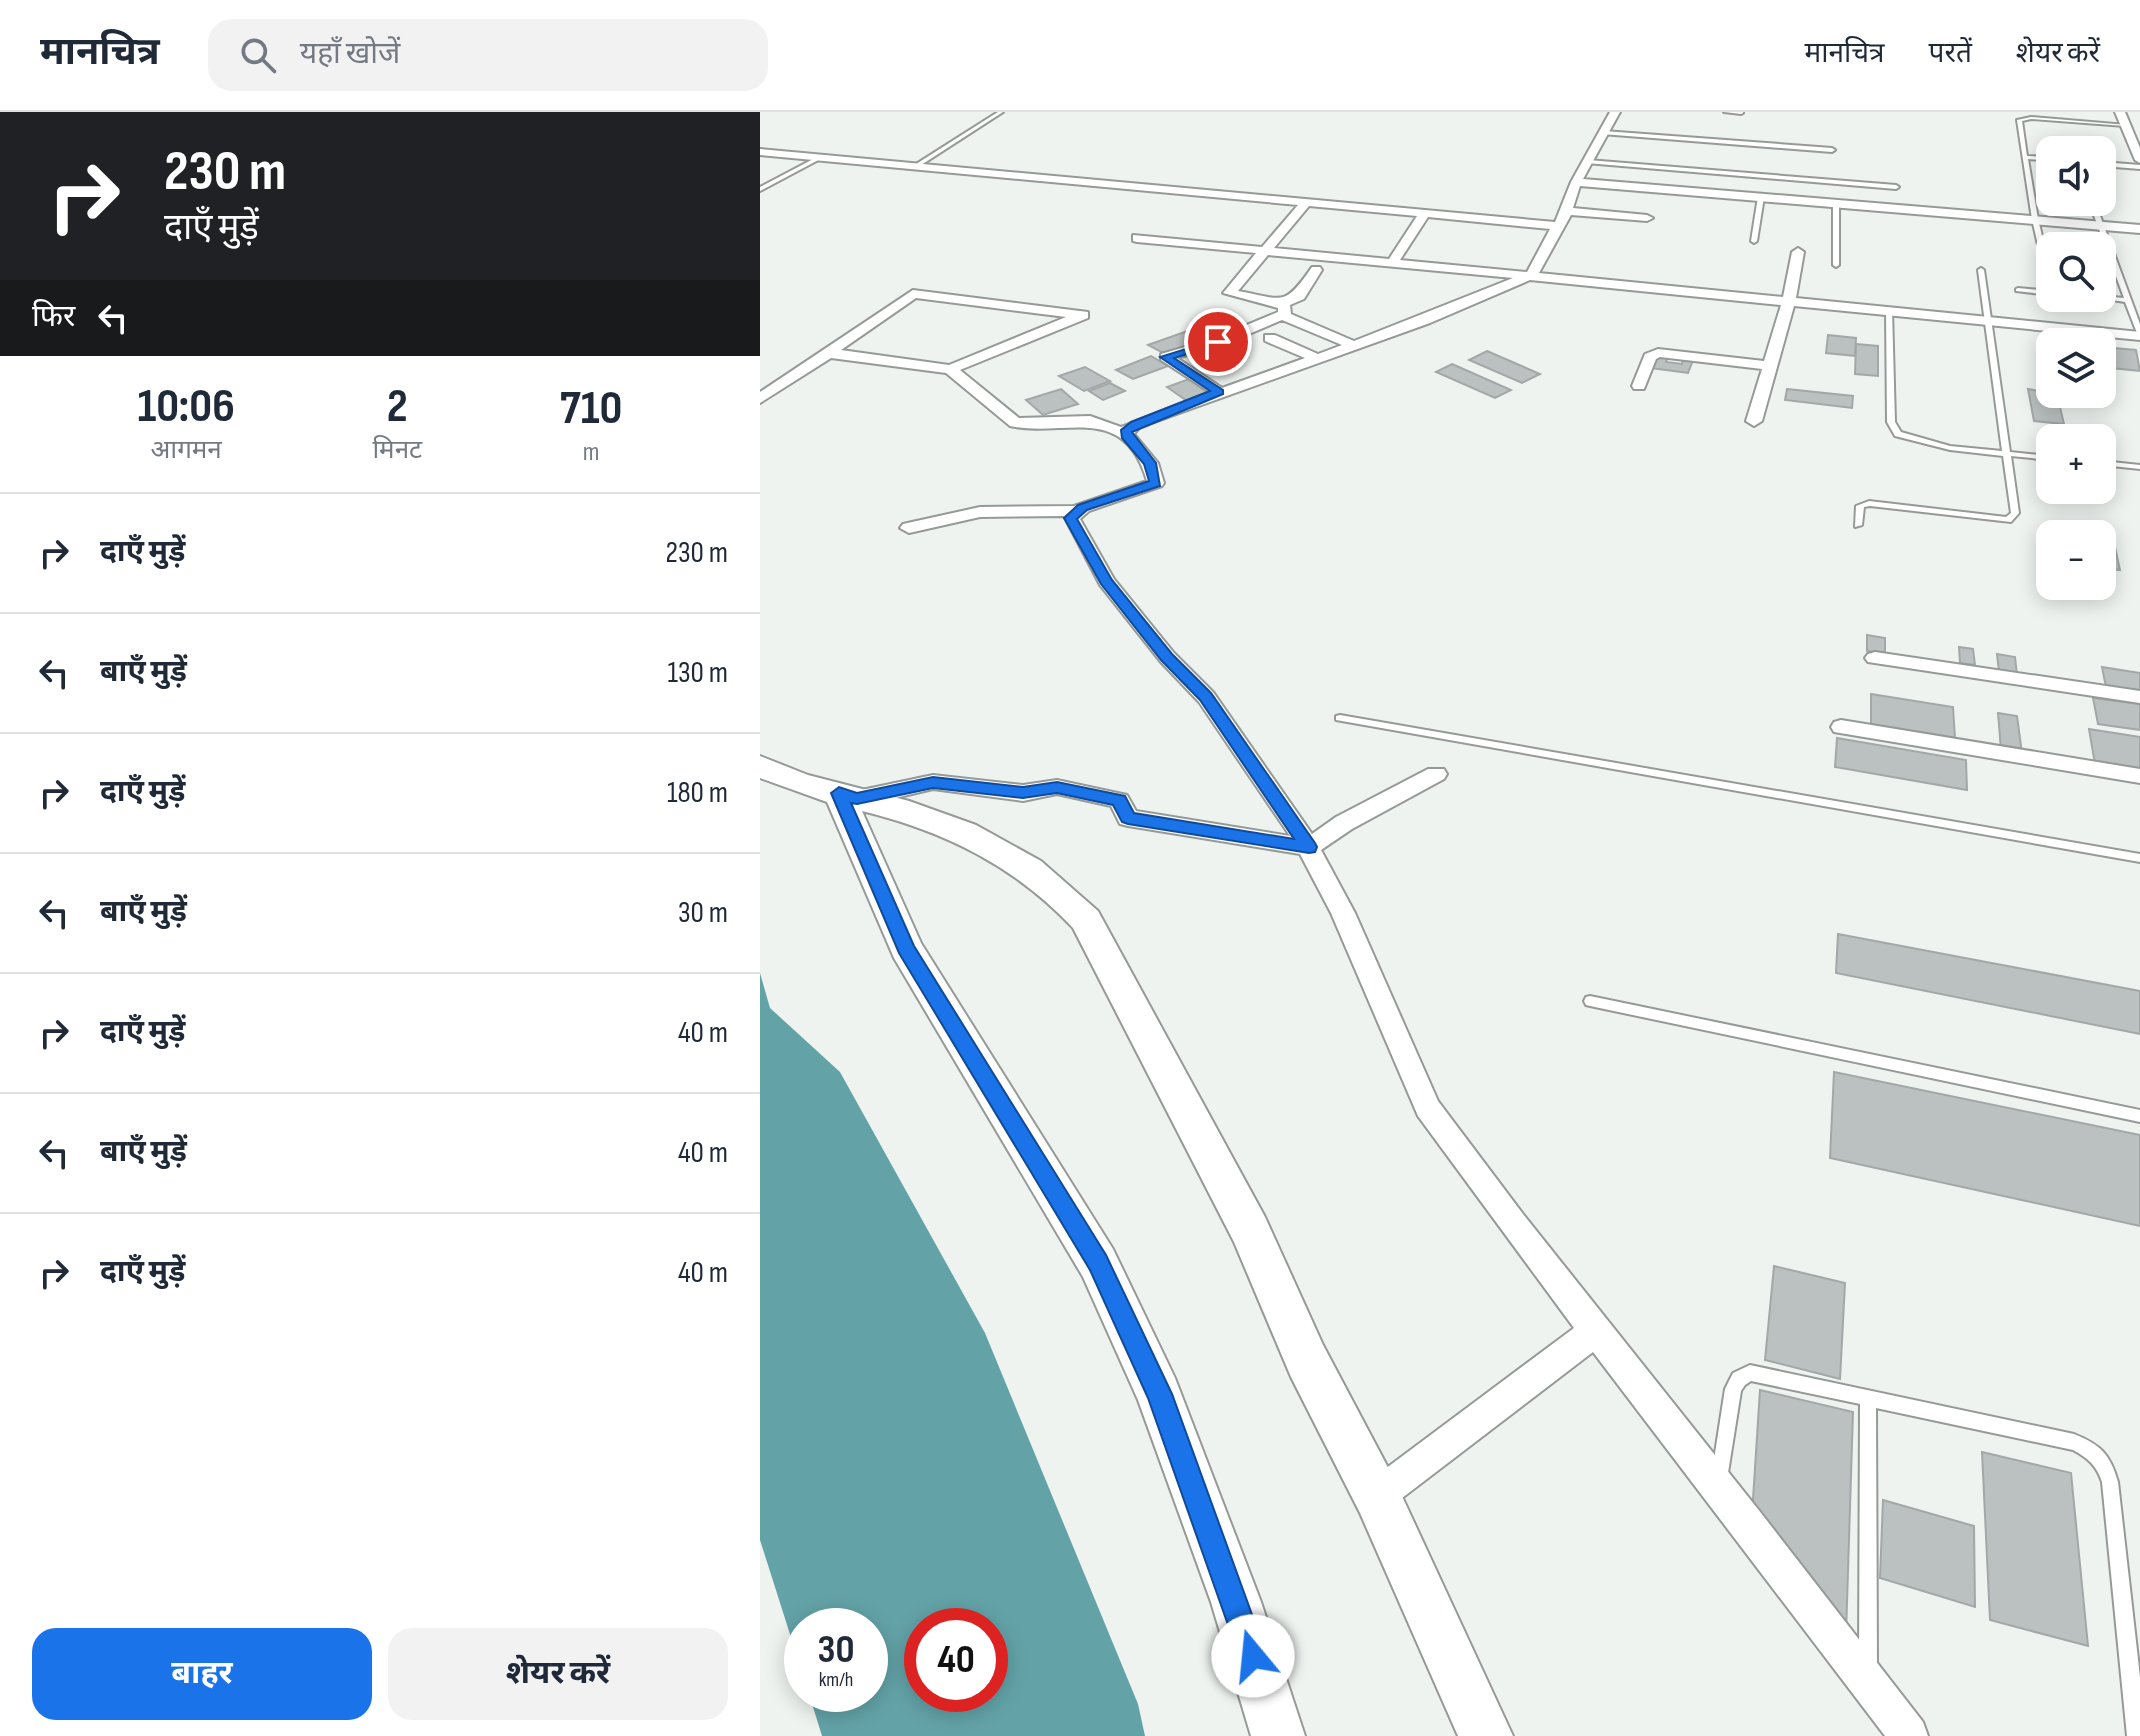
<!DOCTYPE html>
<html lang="hi">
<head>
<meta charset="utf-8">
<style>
  :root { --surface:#fff; --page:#f2f2f3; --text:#1f2937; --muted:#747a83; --line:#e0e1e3; --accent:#1a73e8 }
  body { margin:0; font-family:"Sofia Sans Condensed","Noto Sans Devanagari",sans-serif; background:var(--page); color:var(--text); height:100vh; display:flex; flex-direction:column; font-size:30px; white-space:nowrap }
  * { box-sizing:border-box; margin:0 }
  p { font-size:26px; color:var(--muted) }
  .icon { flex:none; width:44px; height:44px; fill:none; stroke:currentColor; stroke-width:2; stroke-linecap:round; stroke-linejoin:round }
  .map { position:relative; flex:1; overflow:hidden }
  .drawer { display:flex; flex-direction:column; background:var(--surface); width:760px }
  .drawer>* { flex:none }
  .hud { background:#202124; color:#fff; overflow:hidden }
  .tools { position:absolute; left:1276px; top:24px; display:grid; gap:16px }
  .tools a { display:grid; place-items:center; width:80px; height:80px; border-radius:16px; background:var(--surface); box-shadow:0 4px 20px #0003; font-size:40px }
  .speed { position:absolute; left:24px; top:1496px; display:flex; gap:16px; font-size:40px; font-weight:700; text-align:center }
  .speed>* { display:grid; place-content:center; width:104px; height:104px; border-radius:50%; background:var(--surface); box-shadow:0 4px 20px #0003; line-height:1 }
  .speed small { font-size:20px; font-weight:400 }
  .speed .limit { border:12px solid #d22; background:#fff; color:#111 }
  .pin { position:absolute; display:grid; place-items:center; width:68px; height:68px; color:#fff; margin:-34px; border:4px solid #fff; border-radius:50%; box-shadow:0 2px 8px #0007 }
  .me { position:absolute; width:88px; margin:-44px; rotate:343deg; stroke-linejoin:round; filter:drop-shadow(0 0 6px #0008) }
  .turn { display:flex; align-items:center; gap:28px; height:168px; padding:0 32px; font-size:36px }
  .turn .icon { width:104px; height:104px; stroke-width:2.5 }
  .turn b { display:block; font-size:56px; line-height:68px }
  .then { display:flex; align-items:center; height:76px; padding:0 32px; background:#0003; gap:16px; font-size:30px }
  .eta { display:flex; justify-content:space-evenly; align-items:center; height:136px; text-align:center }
  .eta b { font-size:48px; font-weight:700; line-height:56px }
  .action { display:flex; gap:16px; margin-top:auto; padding:16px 32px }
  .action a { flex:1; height:92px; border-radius:24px; background:var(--accent); color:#fff; font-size:32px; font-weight:700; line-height:92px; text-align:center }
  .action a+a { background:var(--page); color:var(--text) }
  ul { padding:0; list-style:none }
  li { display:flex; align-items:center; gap:24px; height:120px; padding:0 32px; border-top:2px solid var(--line) }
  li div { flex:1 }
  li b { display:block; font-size:30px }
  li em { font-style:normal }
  header { display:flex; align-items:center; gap:48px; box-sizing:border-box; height:112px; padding:0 40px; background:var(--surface); border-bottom:2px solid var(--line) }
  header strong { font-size:38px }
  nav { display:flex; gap:44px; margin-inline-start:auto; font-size:28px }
  .search { width:560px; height:72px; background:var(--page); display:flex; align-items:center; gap:20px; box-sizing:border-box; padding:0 28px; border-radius:24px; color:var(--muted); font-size:30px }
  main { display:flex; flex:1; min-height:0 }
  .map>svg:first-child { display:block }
</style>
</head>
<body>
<header>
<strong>मानचित्र</strong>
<div class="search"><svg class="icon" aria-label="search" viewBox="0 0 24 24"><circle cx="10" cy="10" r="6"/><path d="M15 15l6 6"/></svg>यहाँ खोजें</div>
<nav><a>मानचित्र</a><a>परतें</a><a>शेयर करें</a></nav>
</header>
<main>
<section class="drawer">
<div class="hud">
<div class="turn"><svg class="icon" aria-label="right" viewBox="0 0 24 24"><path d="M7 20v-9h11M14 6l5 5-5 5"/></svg><div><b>230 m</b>दाएँ मुड़ें</div></div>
<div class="then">फिर<svg class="icon" aria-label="left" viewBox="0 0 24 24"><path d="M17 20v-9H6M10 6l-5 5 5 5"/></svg></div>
</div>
<div class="eta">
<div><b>10:06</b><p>आगमन</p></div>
<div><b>2</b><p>मिनट</p></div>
<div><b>710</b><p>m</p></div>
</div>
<ul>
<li><svg class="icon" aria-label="right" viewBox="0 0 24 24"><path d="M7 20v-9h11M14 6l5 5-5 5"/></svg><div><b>दाएँ मुड़ें</b></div><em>230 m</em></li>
<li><svg class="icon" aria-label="left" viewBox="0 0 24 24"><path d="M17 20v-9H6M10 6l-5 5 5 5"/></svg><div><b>बाएँ मुड़ें</b></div><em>130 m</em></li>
<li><svg class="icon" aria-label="right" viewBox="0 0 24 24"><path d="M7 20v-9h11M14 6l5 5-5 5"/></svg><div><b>दाएँ मुड़ें</b></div><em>180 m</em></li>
<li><svg class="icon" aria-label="left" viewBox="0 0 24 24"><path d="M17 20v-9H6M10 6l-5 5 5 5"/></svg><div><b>बाएँ मुड़ें</b></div><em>30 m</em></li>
<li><svg class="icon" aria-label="right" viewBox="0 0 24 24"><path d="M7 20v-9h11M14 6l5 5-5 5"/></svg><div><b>दाएँ मुड़ें</b></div><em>40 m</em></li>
<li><svg class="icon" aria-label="left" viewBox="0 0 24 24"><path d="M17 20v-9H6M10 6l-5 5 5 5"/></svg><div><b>बाएँ मुड़ें</b></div><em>40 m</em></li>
<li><svg class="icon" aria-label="right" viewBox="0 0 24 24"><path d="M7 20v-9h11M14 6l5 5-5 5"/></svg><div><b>दाएँ मुड़ें</b></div><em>40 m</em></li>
</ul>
<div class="action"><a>बाहर</a><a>शेयर करें</a></div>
</section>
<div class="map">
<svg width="1380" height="1624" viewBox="0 0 1380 1624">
  <rect width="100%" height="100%" fill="#eef3f0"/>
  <!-- water -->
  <path fill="#63a3a8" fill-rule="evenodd" d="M0,861L10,896L80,960L225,1221L378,1592L385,1624H62L49,1582H110V1514H42V1560L0,1428ZM162,1514H230V1582H162Z"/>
  <!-- building -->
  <g fill="#bbc1c0" stroke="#a2a8a7" stroke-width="2">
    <polygon points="430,218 449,227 407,243 388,233"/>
    <polygon points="1068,223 1096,226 1095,244 1066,241"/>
    <polygon points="1096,232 1118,234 1118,264 1095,262"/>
    <polygon points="1342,235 1376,238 1380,259 1342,255"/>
    <polygon points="727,239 780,262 762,271 709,248"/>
    <polygon points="895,243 908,245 906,250 922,252 923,247 933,248 928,261 890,256"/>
    <polygon points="391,244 408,254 373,267 356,258"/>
    <polygon points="692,252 751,278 735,286 676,260"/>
    <polygon points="325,255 350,269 324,279 299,264"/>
    <polygon points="429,267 449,282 427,289 407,275"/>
    <polygon points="350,271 365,279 343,288 329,279"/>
    <polygon points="301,277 318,292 283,303 266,288"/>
    <polygon points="1027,277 1093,284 1092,296 1025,288"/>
    <polygon points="1268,277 1297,282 1304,312 1274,309"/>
    <polygon points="1280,425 1290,427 1290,449 1283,448"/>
    <polygon points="1342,433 1355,435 1360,458 1342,456"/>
    <polygon points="1107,523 1125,526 1125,542 1107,539"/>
    <polygon points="1199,535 1213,537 1215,553 1200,551"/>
    <polygon points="1237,542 1255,545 1257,563 1239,560"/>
    <polygon points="1342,555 1380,561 1380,580 1346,575"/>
    <polygon points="1111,582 1193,595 1195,626 1111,614"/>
    <polygon points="1333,586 1380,592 1380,618 1338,612"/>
    <polygon points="1238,601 1257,604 1262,641 1241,638"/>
    <polygon points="1329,617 1380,625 1380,659 1335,652"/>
    <polygon points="1077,626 1206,648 1207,678 1075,655"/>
    <polygon points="1078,822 1380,879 1380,922 1076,861"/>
    <polygon points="1074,960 1380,1023 1380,1114 1070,1046"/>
    <polygon points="1014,1154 1085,1171 1080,1267 1005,1248"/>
    <polygon points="1000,1278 1093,1300 1086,1523 992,1403"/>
    <polygon points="1222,1340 1311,1361 1328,1534 1230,1508"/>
    <polygon points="1123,1388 1214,1414 1215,1495 1120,1466"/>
  </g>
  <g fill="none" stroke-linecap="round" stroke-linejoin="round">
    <!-- lane casing -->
    <g stroke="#959a97" stroke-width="4">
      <g id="lane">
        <polygon points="238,0 243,0 158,55 153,54"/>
        <polygon points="964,0 983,0 983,1 981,2"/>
        <polygon points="1271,5 1367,13 1365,14 1271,7 1262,9 1267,44 1290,45 1290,49 1268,47 1278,107 1290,158 1290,174 1287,172 1272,107 1257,8"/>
        <polygon points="844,19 1072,36 1075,38 1072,40 842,22"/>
        <polygon points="59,44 64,45 0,79 0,75"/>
        <polygon points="828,48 1136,73 1139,75 1136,77 826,51"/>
        <polygon points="1342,50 1380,53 1380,57 1342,54"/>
        <polygon points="1001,83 1004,85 997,129 994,131 991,129 998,85"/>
        <polygon points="1076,89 1079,91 1079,153 1076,155 1073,153 1073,91"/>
        <polygon points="1329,90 1335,90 1380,212 1380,223 1377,221 1365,190 1339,186 1342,186 1342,184 1364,186"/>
        <polygon points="1221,156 1224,158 1250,340 1290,344 1290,348 1251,344 1259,401 1251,410 1110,394 1104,395 1102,413 1095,415 1096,394 1109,389 1246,405 1251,401 1243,344 1190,338 1135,324 1127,310 1126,198 1129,196 1132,198 1135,310 1141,320 1190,334 1242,339 1218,158"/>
        <polygon points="1258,176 1290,179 1290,183 1256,179 1256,177"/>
        <polygon points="1342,349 1380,353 1380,357 1342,353"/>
        <polygon points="580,603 1380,742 1380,750 576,608 576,604"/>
        <polygon points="830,884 1380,998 1380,1010 830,894 826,893 824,889 826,885"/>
        <path d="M990,1253L1314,1322C1341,1333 1350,1342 1358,1370L1380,1565V1624H1367L1342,1370C1337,1354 1328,1346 1313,1338L1116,1296L1117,1555L1115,1562L1108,1564L1101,1562L1099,1555L1100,1292L991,1269L985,1273L981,1279L967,1367L965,1373L959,1375L953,1373L951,1367L965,1277L973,1261Z"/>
      </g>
    </g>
    <!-- street casing -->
    <g stroke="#959a97" stroke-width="4">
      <g id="street">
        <path d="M850,0H860L823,67L1380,113V121L820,74L813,96L887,103L893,106L887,109L811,103L779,161L1023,185L1032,140L1038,136L1044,140L1036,186L1380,220V228L1034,194L1002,309L994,314L986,309L1002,257L900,245L896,247L884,277H874L872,274L885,242L898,237L1004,249L1021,193L770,168L670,211L380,315L374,322L398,351L404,371L402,374L329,399L320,407L354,467L414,541L453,580L552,722L576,705L668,657H684L687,662L684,667L592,717L561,738L595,801L678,989L763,1102L1001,1401L1163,1610L1168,1624H1125L833,1240L629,1396L617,1401L605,1396L600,1384L605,1372L814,1216L658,1004L571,801L540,742L368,714L360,712L351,694L297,682L263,689L173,677L97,695L89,692L86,687L89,682L97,679L173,663L263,673L297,668L367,683L376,699L530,724L439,590L400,549L340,473L304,404L220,405L149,421L140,416L143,412L220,395L314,394L387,369C364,289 305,326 250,314L186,261L71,246L0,291V280L153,178L328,200V206L200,258L259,306L330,304L361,315L450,280L401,248V242L453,227L518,200V196L463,181L496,141L377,130L373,129V123L502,135L538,93L0,43V37L795,110L811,70ZM549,94L657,104L629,147L514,136ZM668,105L790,117L767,160L640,148ZM508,143L753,166L594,229L531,202L530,193L544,187L562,158L560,155H552C524,196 523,187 478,179ZM156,186L306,205L189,253L81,238ZM522,208L582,233L558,242L515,223H505V229L545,246L462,276L417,246L463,233Z"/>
        <polygon points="1355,0 1365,0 1380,36 1380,51 1375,48"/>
        <polygon points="1115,540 1380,579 1380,591 1108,550 1105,546 1108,542"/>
        <polygon points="1081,608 1380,657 1380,671 1074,620 1071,615 1074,610"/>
      </g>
    </g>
    <!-- secondary casing -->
    <g stroke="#959a97" stroke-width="4">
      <path id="secondary" d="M0,644L48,663L149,689L216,713L281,749L338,799L505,1105L563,1233L634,1367L753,1624H698L600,1401L531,1265L474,1130L313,816C255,754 184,719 102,699L161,831L353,1137L415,1266L501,1490L545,1624H491L451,1490L378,1288L323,1165L134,846L67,690L0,666Z"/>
    </g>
    <!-- lane -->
    <use href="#lane" fill="#fff" fill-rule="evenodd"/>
    <!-- street -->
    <use href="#street" fill="#fff" fill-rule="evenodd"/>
    <!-- secondary -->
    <use href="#secondary" fill="#fff" fill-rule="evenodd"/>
  </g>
  <!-- route -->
  <polygon fill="#1a73e8" stroke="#114b97" stroke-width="2" points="458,227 462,228 462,232 414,246 463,278 463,282 372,320 396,351 400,374 327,398 317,407 352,468 412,542 451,581 555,731 557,735 555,740 549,741 368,712 362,710 353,693 297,681 263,686 173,676 97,692 91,691 154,834 346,1143 412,1282 507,1544 503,1553 493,1558 483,1553 479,1544 388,1286 330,1158 139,841 71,681 79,675 97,681 173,665 263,675 297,670 365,684 374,701 534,727 440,588 401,548 341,472 304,406 318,393 389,369 384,352 362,326 361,318 371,310 450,279 400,245"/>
</svg>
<div class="tools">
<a><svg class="icon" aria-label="sound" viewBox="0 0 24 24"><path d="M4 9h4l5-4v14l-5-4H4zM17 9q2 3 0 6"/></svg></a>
<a><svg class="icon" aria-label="search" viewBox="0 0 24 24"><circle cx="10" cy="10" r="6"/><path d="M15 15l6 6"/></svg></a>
<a><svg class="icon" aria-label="layers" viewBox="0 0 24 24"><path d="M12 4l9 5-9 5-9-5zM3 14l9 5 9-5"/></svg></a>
<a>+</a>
<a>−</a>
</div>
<div class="speed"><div>30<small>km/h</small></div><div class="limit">40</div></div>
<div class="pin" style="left:458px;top:230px;background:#d93025"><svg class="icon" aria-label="arrive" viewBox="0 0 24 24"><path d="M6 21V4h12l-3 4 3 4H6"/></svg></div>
<svg class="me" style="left:493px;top:1544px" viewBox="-20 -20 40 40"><circle r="19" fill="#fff"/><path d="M0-13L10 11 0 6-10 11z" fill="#1a73e8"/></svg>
</div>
</main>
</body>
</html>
